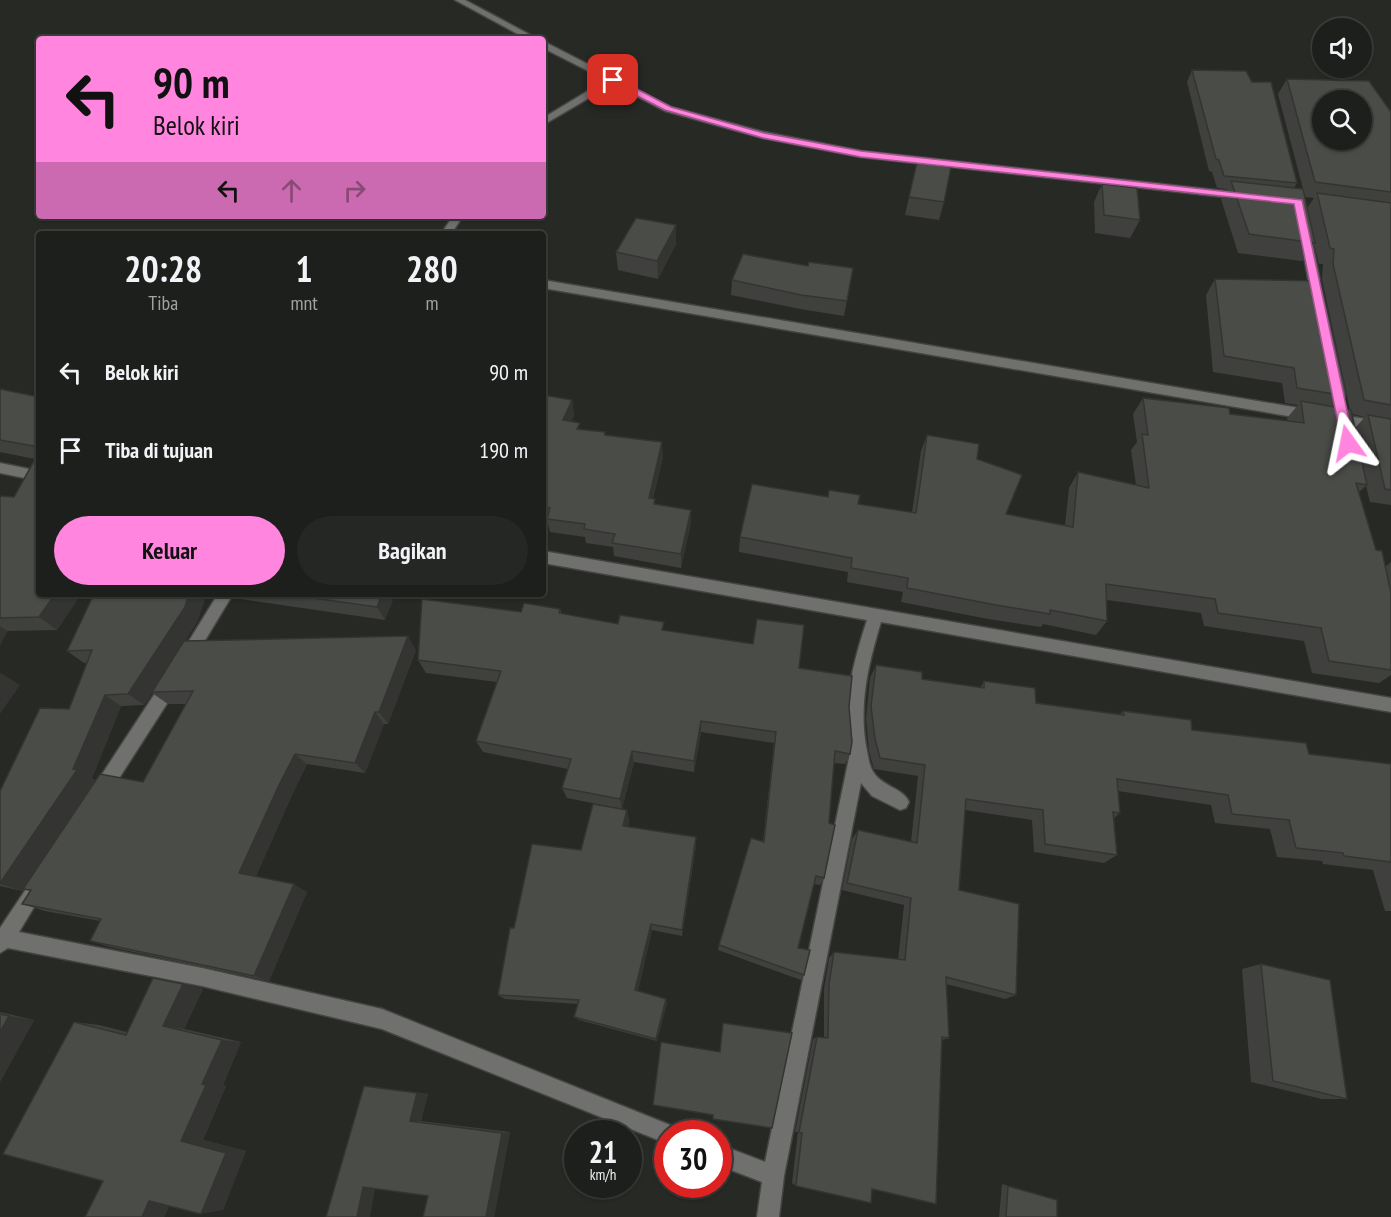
<!DOCTYPE html>
<html lang="id">
<head>
<meta charset="utf-8">
<style>
  :root { --surface:#1d1f1c; --page:#252725; --text:#f1f3f6; --muted:#a0a2a3; --line:#3b3d3b; --accent:#ff85de }
  body { margin:0; font-family:"PT Sans Narrow",sans-serif; background:var(--page); color:var(--text); height:100vh; display:flex; flex-direction:column; font-size:22px; white-space:nowrap }
  * { box-sizing:border-box; margin:0 }
  p { font-size:20px; color:var(--muted) }
  .icon { flex:none; width:33px; height:33px; fill:none; stroke:currentColor; stroke-width:2; stroke-linecap:round; stroke-linejoin:round }
  .map { position:relative; flex:1; overflow:hidden }
  .sheet { position:absolute; left:36px; top:231px; width:510px; height:366px; display:flex; flex-direction:column; background:var(--surface); border-radius:6px; box-shadow:0 2px 4px #0004,0 0 0 2px var(--line) }
  .sheet>* { flex:none }
  .guide { position:absolute; left:36px; top:36px; width:510px; height:183px; border-radius:6px; box-shadow:0 2px 4px #0004,0 0 0 2px var(--line); background:#ff85de; color:#111; overflow:hidden }
  .tools { position:absolute; left:1312px; top:18px; display:grid; gap:12px }
  .tools a { display:grid; place-items:center; width:60px; height:60px; border-radius:50%; background:var(--surface); box-shadow:0 2px 4px #0004,0 0 0 2px var(--line); font-size:30px }
  .speed { position:absolute; left:564px; top:1120px; display:flex; gap:12px; font-size:30px; font-weight:700; text-align:center }
  .speed>* { display:grid; place-content:center; width:78px; height:78px; border-radius:50%; background:var(--surface); box-shadow:0 2px 4px #0004,0 0 0 2px var(--line); line-height:1 }
  .speed small { font-size:15px; font-weight:400 }
  .speed .limit { border:9px solid #d22; background:#fff; color:#111 }
  .pin { position:absolute; display:grid; place-items:center; width:51px; height:51px; color:#fff; margin:-26px; border-radius:12px; box-shadow:0 3px 9px #0006 }
  .me { position:absolute; width:66px; margin:-33px; rotate:348deg; stroke-linejoin:round; filter:drop-shadow(0 0 4px #0008) }
  .turn { display:flex; align-items:center; gap:21px; height:126px; padding:0 18px; font-size:27px }
  .turn .icon { width:78px; height:78px; stroke-width:2.5 }
  .turn b { display:block; font-size:42px; line-height:51px }
  .lanes { display:flex; align-items:center; height:57px; padding:0 18px; background:#0003; justify-content:center; gap:30px; direction:ltr }
  .lanes .off { opacity:.35 }
  .eta { display:flex; justify-content:space-evenly; align-items:center; height:102px; text-align:center }
  .eta b { font-size:36px; font-weight:700; line-height:42px }
  .primary-button { display:flex; gap:12px; margin-top:auto; padding:12px 18px }
  .primary-button a { flex:1; height:69px; border-radius:36px; background:var(--accent); color:#111; font-size:24px; font-weight:700; line-height:69px; text-align:center }
  .primary-button a+a { background:var(--page); color:var(--text) }
  ul { padding:0; list-style:none }
  li { display:flex; align-items:center; gap:18px; height:78px; padding:0 18px }
  li div { flex:1 }
  li b { display:block; font-size:22px }
  li em { font-style:normal }
  .map>svg:first-child { display:block }
</style>
</head>
<body>
<div class="map">
<svg width="1391" height="1217" viewBox="0 0 1391 1217">
  <rect width="100%" height="100%" fill="#272925"/>
  <g fill="none" stroke-linecap="round" stroke-linejoin="round">
    <!-- minor casing -->
    <g stroke="#434541" stroke-width="3">
      <g id="minor">
        <polygon points="455,0 465,0 538,39 527,39"/>
        <polygon points="543,41 671,107 764,132 861,151 1242,193 1247,196 1242,199 861,157 763,138 665,111 613,84 543,125 543,118 606,80 543,48"/>
        <polygon points="453,216 463,216 451,234 441,234"/>
        <polygon points="1305,230 1310,233 1324,301 1318,305 1312,301 1300,233"/>
        <polygon points="543,280 1311,410 1317,415 1311,420 543,288"/>
        <polygon points="1335,414 1391,423 1391,433 1330,422 1329,419 1330,416"/>
        <polygon points="0,463 39,471 39,481 0,473"/>
        <path d="M543,551L1391,698V712L881,622C868,665 858,706 867,751C869,759 869,766 874,773C882,786 903,788 909,802L906,808L900,810L872,796L861,783L784,1176L779,1217H757L762,1182L718,1165V1144L765,1162L850,753C841,707 853,663 867,620L543,563Z"/>
        <polygon points="218,594 233,594 192,662 187,664 182,662 179,657 182,652"/>
        <polygon points="171,676 177,678 179,683 177,688 107,797 101,799 95,797 93,791 95,785 165,678"/>
        <polygon points="36,880 42,883 45,889 19,932 202,968 382,1009 675,1127 678,1134 668,1134 668,1144 382,1029 202,986 8,948 0,953 0,928 30,883"/>
      </g>
    </g>
    <!-- minor -->
    <use href="#minor" fill="#70716f" fill-rule="evenodd"/>
  </g>
  <!-- wall -->
  <g fill="#40413e" fill-rule="evenodd">
    <path d="M1192,70L1297,183L1294,188L1303,189L1278,94L1287,79L1391,112V505L1370,502L1366,486L1358,493L1376,550L1385,567L1391,562V675L1379,683L1312,673L1304,641L1204,626L1201,613L1107,600V621L1096,635L1043,624L1041,627L988,619L901,602L903,592L847,582L848,572L739,552L740,537L858,504L912,512L921,451L927,435L977,459L1006,514L1065,525L1069,488L1078,472L1136,485L1131,450L1137,442L1133,414L1143,398L1230,414L1288,421L1287,418L1298,405L1285,403L1282,383L1213,372L1206,295L1215,279L1347,396L1337,407L1350,410L1322,279L1323,264H1319L1314,244L1302,261L1238,253L1221,199L1227,189L1217,188L1212,172L1209,171L1187,82ZM1305,197L1314,198L1307,208ZM1352,414L1365,417L1355,428Z"/>
    <polygon points="917,162 944,202 939,220 905,215"/>
    <polygon points="1102,184 1140,220 1130,238 1095,233 1094,202"/>
    <polygon points="676,244 658,279 618,270 616,252"/>
    <polygon points="808,266 853,268 844,316 800,309 731,295 732,280"/>
    <polygon points="0,389 39,397 39,594 81,594 57,630 7,631 0,645 0,496 14,497 35,459 0,452"/>
    <polygon points="543,395 572,400 574,415 571,422 580,429 606,435 663,457 653,498 656,505 691,510 691,523 681,568 614,556 613,547 586,543 585,537 550,532 547,520 543,519"/>
    <polygon points="231,594 395,594 385,620 234,598"/>
    <polygon points="560,609 562,614 618,624 665,631 799,668 849,707 850,754 845,764 834,763 824,878 820,885 814,884 798,948 804,975 801,980 718,950 719,945 763,842 774,743 701,732 694,772 634,762 622,809 567,798 562,788 568,769 483,752 476,741 497,682 426,673 418,660 521,612"/>
    <path d="M198,620L185,641L416,650L388,724H384L365,773L307,764L292,795L256,876L307,892L269,981L110,947L90,941L100,921L45,911L22,904L30,891L23,889L22,891L0,886V791L69,709L87,663H84L67,651ZM152,693L168,704H186L143,782L95,780L92,778L121,706L144,705Z"/>
    <polygon points="876,665 922,679 980,688 984,681 1036,703 1119,715 1123,711 1192,730 1309,754 1391,764 1391,911 1385,911 1373,870 1323,864 1322,861 1277,857 1270,829 1215,823 1211,805 1118,791 1120,813 1114,818 1117,855 1104,863 1034,852 1032,820 965,810 959,890 1016,995 1005,999 946,984 949,1038 942,1040 872,1189 796,1186 792,1183 798,1132 795,1132 813,1039 817,1037 824,1038 824,989 829,958 834,952 898,960 904,905 842,890 852,839 858,830 911,842 918,776 874,769 869,751 866,718 870,678"/>
    <polygon points="627,810 629,820 628,827 696,846 682,936 652,930 638,991 667,1003 657,1041 579,1020 574,1017 578,1004 505,999 498,995 514,928"/>
    <polygon points="1261,964 1347,1099 1322,1099 1251,1082 1242,969"/>
    <polygon points="183,984 203,989 184,1029 241,1042 223,1085 226,1086 203,1140 246,1151 223,1210 169,1206 164,1217 85,1217 103,1181 74,1022 99,1025 127,1032"/>
    <polygon points="0,1012 34,1020 0,1082"/>
    <polygon points="364,1086 428,1094 421,1121 510,1132 494,1217 423,1217 428,1196 375,1189"/>
    <polygon points="1002,1184 1057,1200 1057,1217 999,1217"/>
  </g>
  <!-- shaded-wall -->
  <g fill="#343532">
    <polygon points="676,225 676,244 658,279 657,261"/>
    <polygon points="572,400 574,415 566,435 563,420"/>
    <polygon points="662,442 663,457 650,512 649,498"/>
    <polygon points="691,510 691,523 681,568 681,554"/>
    <polygon points="55,594 81,594 57,630 39,617"/>
    <polygon points="189,594 207,594 198,620 144,705 128,694"/>
    <polygon points="382,594 395,594 385,620 377,607"/>
    <polygon points="0,626 7,631 0,645"/>
    <polygon points="408,636 416,650 388,724 379,712"/>
    <polygon points="1,673 20,685 0,714 0,674"/>
    <polygon points="105,695 121,706 92,778 95,780 22,891 0,884 73,769"/>
    <polygon points="375,712 384,724 365,773 355,763"/>
    <polygon points="701,721 701,732 694,772 694,761"/>
    <polygon points="632,751 634,762 622,809 620,799"/>
    <polygon points="295,754 307,764 292,795 254,881 239,873 279,785"/>
    <polygon points="627,810 629,820 626,835 623,826"/>
    <polygon points="696,837 696,846 682,936 682,930"/>
    <polygon points="294,884 307,892 269,981 254,976"/>
    <polygon points="651,924 652,930 637,995 635,990"/>
    <polygon points="183,984 203,989 184,1029 163,1026"/>
    <polygon points="666,999 667,1003 657,1041 656,1039"/>
    <polygon points="9,1016 34,1020 0,1082 0,1032"/>
    <polygon points="222,1040 241,1042 223,1085 226,1086 203,1140 246,1151 223,1210 201,1214 181,1141 202,1084"/>
    <polygon points="417,1093 428,1094 421,1121 410,1121"/>
    <polygon points="510,1132 494,1217 486,1217 502,1133"/>
    <polygon points="376,1184 370,1217 357,1217 363,1187"/>
    <polygon points="173,1197 164,1217 142,1217 149,1201"/>
  </g>
  <!-- building -->
  <g fill="#4a4c48" stroke="#343532" stroke-width="1.5" fill-rule="evenodd">
    <polygon points="1192,70 1246,71 1252,82 1271,82 1297,183 1224,176 1219,160 1216,159"/>
    <path d="M1287,79L1369,81L1391,112V192L1315,182ZM1323,100H1362V140H1323Z"/>
    <polygon points="917,162 951,167 944,202 909,197"/>
    <polygon points="1231,181 1303,189 1315,243 1249,234"/>
    <polygon points="1102,184 1137,188 1140,220 1104,215"/>
    <polygon points="1317,193 1391,203 1391,405 1364,400 1333,264 1334,249 1330,248"/>
    <polygon points="636,218 676,225 657,261 616,252"/>
    <polygon points="743,254 808,266 809,262 853,268 847,301 801,295 732,280"/>
    <polygon points="1215,279 1321,281 1347,396 1297,388 1294,368 1224,356"/>
    <polygon points="0,389 39,397 39,447 0,440"/>
    <polygon points="543,395 572,400 563,420 580,423 577,429 605,432 605,435 662,442 649,498 655,499 654,504 691,510 681,554 612,543 615,534 584,529 585,524 547,519 550,508 543,506"/>
    <polygon points="1143,398 1229,408 1230,414 1304,423 1301,401 1351,410 1367,485 1356,483 1376,550 1382,551 1391,593 1391,670 1329,661 1321,628 1218,613 1215,599 1106,584 1107,621 1050,610 1050,614 996,605 907,588 908,578 851,568 852,558 740,537 752,484 828,497 829,490 860,495 858,504 916,513 927,435 979,444 977,459 1022,475 1006,514 1073,527 1078,472 1149,488 1142,434 1148,435"/>
    <polygon points="1368,415 1391,419 1391,490 1385,489"/>
    <polygon points="39,452 39,594 55,594 39,617 0,618 0,496 14,497"/>
    <polygon points="94,594 189,594 185,607 128,694 105,695 73,769 77,770 0,883 0,791 40,708 69,709 92,650 67,651"/>
    <polygon points="284,594 382,594 377,607"/>
    <polygon points="422,599 521,612 524,603 560,609 559,613 618,624 620,615 664,622 662,630 753,644 757,619 804,625 799,668 852,676 849,707 852,742 850,754 835,751 829,823 835,825 824,878 816,876 798,948 810,950 804,975 719,945 751,838 764,842 776,732 701,721 694,761 632,751 620,799 562,788 571,759 476,741 501,671 418,660"/>
    <polygon points="408,636 379,712 375,712 355,763 295,754 279,785 239,873 294,884 254,976 90,941 101,919 22,904 31,890 23,889 100,774 143,782 193,691 152,692 184,641"/>
    <polygon points="876,665 922,672 922,679 984,688 984,681 1035,688 1036,703 1124,715 1123,711 1191,720 1192,730 1306,743 1309,754 1391,764 1391,862 1344,856 1343,853 1296,848 1289,820 1232,814 1228,795 1117,779 1120,813 1113,812 1117,855 1045,844 1043,810 966,799 959,890 1019,904 1016,995 946,977 949,1038 942,1037 936,1204 872,1189 871,1203 796,1186 802,1133 799,1132 817,1037 828,1038 829,984 834,952 905,960 911,898 847,883 858,830 917,843 925,765 880,758 875,739 871,706"/>
    <polygon points="593,804 627,810 623,826 696,837 682,930 651,924 635,990 666,999 656,1039 574,1017 579,1000 498,995 510,928 514,928 532,844 581,850"/>
    <polygon points="1261,964 1330,980 1347,1099 1273,1081"/>
    <polygon points="153,978 183,984 163,1026 222,1040 202,1084 206,1085 181,1141 226,1153 201,1214 149,1201 142,1217 85,1217 103,1181 3,1154 74,1022 126,1035"/>
    <polygon points="0,1014 9,1016 0,1032"/>
    <polygon points="723,1023 792,1033 772,1128 713,1119 713,1115 653,1105 661,1042 720,1052"/>
    <polygon points="364,1086 417,1093 410,1121 502,1133 486,1217 423,1217 428,1196 363,1187 357,1217 326,1217"/>
    <polygon points="1008,1186 1057,1200 1057,1217 1006,1217"/>
  </g>
  <!-- route -->
  <polygon fill="#ff85de" stroke="#a65690" stroke-width="1.5" points="610,78 616,78 671,107 764,133 861,151 1302,200 1354,443 1348,448 1342,443 1294,204 861,157 763,138 665,110 610,82"/>
</svg>
<div class="tools">
<a><svg class="icon" aria-label="sound" viewBox="0 0 24 24"><path d="M4 9h4l5-4v14l-5-4H4zM17 9q2 3 0 6"/></svg></a>
<a><svg class="icon" aria-label="search" viewBox="0 0 24 24"><circle cx="10" cy="10" r="6"/><path d="M15 15l6 6"/></svg></a>
</div>
<div class="speed"><div>21<small>km/h</small></div><div class="limit">30</div></div>
<div class="pin" style="left:613px;top:80px;background:#d93025"><svg class="icon" aria-label="arrive" viewBox="0 0 24 24"><path d="M6 21V4h12l-3 4 3 4H6"/></svg></div>
<svg class="me" style="left:1348px;top:443px" viewBox="-20 -20 40 40"><path d="M0-17L14 15 0 8-14 15z" fill="#ff85de" stroke="#fff" stroke-width="4"/></svg>
<div class="guide">
<div class="turn"><svg class="icon" aria-label="left" viewBox="0 0 24 24"><path d="M17 20v-9H6M10 6l-5 5 5 5"/></svg><div><b>90 m</b>Belok kiri</div></div>
<div class="lanes"><svg class="icon" aria-label="left" viewBox="0 0 24 24"><path d="M17 20v-9H6M10 6l-5 5 5 5"/></svg><svg class="icon off" aria-label="ahead" viewBox="0 0 24 24"><path d="M12 20V5M6 11l6-6 6 6"/></svg><svg class="icon off" aria-label="right" viewBox="0 0 24 24"><path d="M7 20v-9h11M14 6l5 5-5 5"/></svg></div>
</div>
<section class="sheet">
<div class="eta">
<div><b>20:28</b><p>Tiba</p></div>
<div><b>1</b><p>mnt</p></div>
<div><b>280</b><p>m</p></div>
</div>
<ul>
<li><svg class="icon" aria-label="left" viewBox="0 0 24 24"><path d="M17 20v-9H6M10 6l-5 5 5 5"/></svg><div><b>Belok kiri</b></div><em>90 m</em></li>
<li><svg class="icon" aria-label="arrive" viewBox="0 0 24 24"><path d="M6 21V4h12l-3 4 3 4H6"/></svg><div><b>Tiba di tujuan</b></div><em>190 m</em></li>
</ul>
<div class="primary-button"><a>Keluar</a><a>Bagikan</a></div>
</section>
</div>
</body>
</html>
